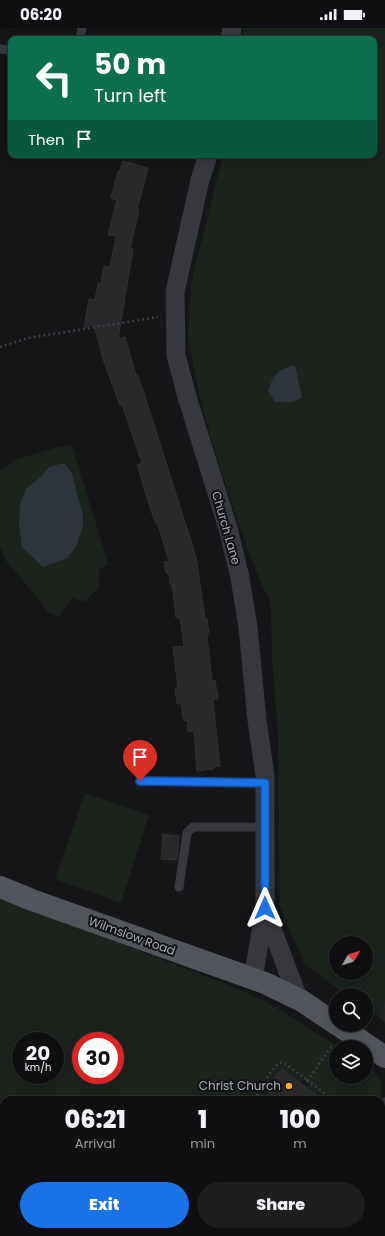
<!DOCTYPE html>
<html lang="en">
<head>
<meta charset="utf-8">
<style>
  :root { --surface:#101012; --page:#1e1e20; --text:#f1f3f6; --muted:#9c9d9f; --line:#303032; --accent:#1a73e8 }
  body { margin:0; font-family:Poppins,sans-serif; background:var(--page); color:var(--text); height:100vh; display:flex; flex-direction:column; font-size:15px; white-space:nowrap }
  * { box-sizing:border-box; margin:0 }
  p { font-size:13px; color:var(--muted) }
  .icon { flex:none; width:22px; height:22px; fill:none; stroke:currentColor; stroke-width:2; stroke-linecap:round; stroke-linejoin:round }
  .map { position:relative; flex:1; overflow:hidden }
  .panel { position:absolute; left:0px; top:1068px; width:385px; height:140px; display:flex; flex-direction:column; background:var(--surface); border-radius:12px 12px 0 0; box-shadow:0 2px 10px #0003,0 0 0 1px var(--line) }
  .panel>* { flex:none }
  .top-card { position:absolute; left:8px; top:8px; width:369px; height:122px; border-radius:8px; box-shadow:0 2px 10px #0003,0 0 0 1px var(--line); background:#0b6e4f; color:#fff; overflow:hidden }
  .needle { width:26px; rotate:51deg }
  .fabs { position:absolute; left:329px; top:908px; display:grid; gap:8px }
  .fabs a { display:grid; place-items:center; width:44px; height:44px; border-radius:50%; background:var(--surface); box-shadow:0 2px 10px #0003,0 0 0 1px var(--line); font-size:20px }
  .speed { position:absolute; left:12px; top:1004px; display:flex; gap:8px; font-size:20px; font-weight:700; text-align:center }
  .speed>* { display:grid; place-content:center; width:52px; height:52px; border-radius:50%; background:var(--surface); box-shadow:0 2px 10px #0003,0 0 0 1px var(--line); line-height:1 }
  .speed small { font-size:10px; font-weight:400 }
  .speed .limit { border:6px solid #d22; background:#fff; color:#111 }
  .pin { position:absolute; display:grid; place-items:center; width:34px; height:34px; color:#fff; margin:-41px -17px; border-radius:50% 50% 50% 0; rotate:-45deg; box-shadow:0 0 4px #0007 }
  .pin .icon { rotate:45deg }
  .me { position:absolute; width:44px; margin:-22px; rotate:0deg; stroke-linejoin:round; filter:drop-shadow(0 0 3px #0008) }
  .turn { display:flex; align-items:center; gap:14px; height:84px; padding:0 20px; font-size:18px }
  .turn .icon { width:52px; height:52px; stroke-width:2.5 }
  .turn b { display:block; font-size:28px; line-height:34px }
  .then { display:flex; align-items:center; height:38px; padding:0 20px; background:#0003; gap:8px; font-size:15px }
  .eta { display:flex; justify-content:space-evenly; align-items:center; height:68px; text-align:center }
  .eta b { font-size:24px; font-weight:800; line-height:28px }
  .cta { display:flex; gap:8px; margin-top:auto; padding:8px 20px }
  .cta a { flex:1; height:46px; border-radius:24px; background:var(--accent); color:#fff; font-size:16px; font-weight:800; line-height:46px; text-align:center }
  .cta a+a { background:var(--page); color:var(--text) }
  .status { display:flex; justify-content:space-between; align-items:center; height:28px; padding:0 20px; background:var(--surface); direction:ltr }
  .status svg { height:11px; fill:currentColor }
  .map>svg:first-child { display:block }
</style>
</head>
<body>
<div class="status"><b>06:20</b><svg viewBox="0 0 49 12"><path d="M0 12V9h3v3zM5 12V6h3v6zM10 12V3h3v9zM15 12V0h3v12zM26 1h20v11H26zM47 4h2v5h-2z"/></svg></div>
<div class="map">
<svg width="385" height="1208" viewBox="0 0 385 1208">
  <rect width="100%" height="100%" fill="#161618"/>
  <!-- built -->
  <polygon fill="#222225" points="385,971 385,994 378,989"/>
  <!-- green -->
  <g fill="#1c231d" fill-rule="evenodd">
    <path d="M243,0H385V971L378,989L366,981V967H347L305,937L280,880L278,705L272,628L271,585L269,571L262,558L241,503L221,442L203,383L188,312L189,276L194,242L223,127H374V11H243ZM336,915H366V945H336Z"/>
    <polygon points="72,417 108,536 99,542 99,559 84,574 73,570 58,589 47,583 21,550 6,533 0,517 0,443 16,431 59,419"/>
    <polygon points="85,765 149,787 121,875 55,851"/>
    <path d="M0,869L241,962L267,974L339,1019H336V1049H366V1036C379,1045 385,1056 380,1072H323L307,1060L310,1056L304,1052L301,1055L282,1041L266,1062L272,1067L268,1072H4V1204H219L217,1208H0ZM21,1013H55V1047H21ZM81,1013H115V1047H81Z"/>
  </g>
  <!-- water -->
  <g fill="#2c353c">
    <path d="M295,337L302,370L292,374H275L268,363C274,346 277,342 295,337Z"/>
    <polygon points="64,435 72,446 83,488 83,497 76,519 67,530 43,539 22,519 19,496 20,476 26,461 41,449 49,439"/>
  </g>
  <!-- building -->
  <g fill="#29292c" stroke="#303034">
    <polygon points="123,133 148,140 137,182 139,182 130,221 133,221 118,311 125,309 136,347 137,347 143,362 196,529 205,591 207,591 209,606 207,607 212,653 215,652 218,671 213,672 220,738 213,739 213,741 197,743 194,703 188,704 187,692 184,693 181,676 177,676 175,661 178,661 173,619 184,618 180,590 176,590 172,556 170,556 169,546 166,545 164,534 169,533 157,494 155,495 137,437 142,435 122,377 120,378 103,331 94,297 84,299 89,271 95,272 98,255 101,255 104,238 110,239 116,208 108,207 117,172 111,170 118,143 120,142"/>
    <polygon points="163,806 179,808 177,832 161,831"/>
    <polygon points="282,1041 307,1060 323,1072 268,1072 272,1067 266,1062"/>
  </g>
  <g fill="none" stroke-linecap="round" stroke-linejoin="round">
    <!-- path -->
    <g stroke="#3d3f44" stroke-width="2.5" stroke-dasharray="2 3" stroke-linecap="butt">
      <polyline points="0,319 28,310 158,289"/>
      <path d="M255,1072C260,1062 271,1038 282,1034L308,1052L307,1054"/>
      <polyline points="332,1072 308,1052 333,1016"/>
      <polyline points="196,1208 198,1204"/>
    </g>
    <!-- lane -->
    <g stroke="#37383d" stroke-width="9">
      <polyline points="80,11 82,0"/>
      <polyline points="0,21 11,22"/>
      <polyline points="141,753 265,755"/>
      <polyline points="179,859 187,805 193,799 265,799"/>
    </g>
    <!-- street -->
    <g stroke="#37383d" stroke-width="19">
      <polyline points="230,11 232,0"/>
      <polyline points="208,127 200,152 175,264 176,327 187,369 228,500 240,550 248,599 257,692 265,748 265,880 253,951"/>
      <polyline points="265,882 298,970"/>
      <polyline points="381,1084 385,1079"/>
      <polyline points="274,1208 278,1204"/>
    </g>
    <!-- primary -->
    <g stroke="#53555c" stroke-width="22">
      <polyline points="0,859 32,872 265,955 302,973 336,996"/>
      <polyline points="338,997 385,1029"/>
    </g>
  </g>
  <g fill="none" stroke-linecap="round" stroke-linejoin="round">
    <!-- route casing -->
    <g stroke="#114b97" stroke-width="10">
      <polyline id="route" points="140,753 265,755 265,880"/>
    </g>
    <!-- route -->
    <use href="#route" stroke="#1a73e8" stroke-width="7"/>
  </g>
  <!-- markers -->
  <circle fill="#f2b134" stroke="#111113" stroke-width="1.5" cx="289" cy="1058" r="4"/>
  <g text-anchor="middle" stroke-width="4" stroke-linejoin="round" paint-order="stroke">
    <!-- street labels -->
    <g font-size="12" fill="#a8adb8" stroke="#111113">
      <text transform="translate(226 500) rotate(74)" y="4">Church Lane</text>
      <text transform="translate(132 908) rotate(20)" y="4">Wilmslow Road</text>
    </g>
    <!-- poi labels -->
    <g font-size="12" fill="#a8adb8" stroke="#111113" text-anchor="end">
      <text x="281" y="1062">Christ Church</text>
    </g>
  </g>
</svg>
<div class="fabs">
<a><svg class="needle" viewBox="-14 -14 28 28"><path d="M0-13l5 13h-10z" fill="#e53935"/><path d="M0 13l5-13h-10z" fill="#9c9d9f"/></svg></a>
<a><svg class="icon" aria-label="search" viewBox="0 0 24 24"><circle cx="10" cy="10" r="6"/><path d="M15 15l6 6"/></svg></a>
<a><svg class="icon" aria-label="layers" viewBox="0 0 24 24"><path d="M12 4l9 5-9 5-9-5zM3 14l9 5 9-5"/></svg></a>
</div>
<div class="speed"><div>20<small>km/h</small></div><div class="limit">30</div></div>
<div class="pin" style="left:140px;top:753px;background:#d93025"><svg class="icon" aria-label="arrive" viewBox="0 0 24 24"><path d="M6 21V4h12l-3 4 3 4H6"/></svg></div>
<svg class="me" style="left:265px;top:880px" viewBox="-20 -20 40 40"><path d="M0-17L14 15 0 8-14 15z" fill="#1a73e8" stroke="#fff" stroke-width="4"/></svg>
<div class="top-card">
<div class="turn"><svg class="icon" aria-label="left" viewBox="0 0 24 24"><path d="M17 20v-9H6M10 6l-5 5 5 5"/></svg><div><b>50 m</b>Turn left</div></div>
<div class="then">Then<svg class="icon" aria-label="arrive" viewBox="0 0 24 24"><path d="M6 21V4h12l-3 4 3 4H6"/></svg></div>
</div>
<section class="panel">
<div class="eta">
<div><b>06:21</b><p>Arrival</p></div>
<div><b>1</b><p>min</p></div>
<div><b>100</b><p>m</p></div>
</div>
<div class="cta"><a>Exit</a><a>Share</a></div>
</section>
</div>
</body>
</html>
